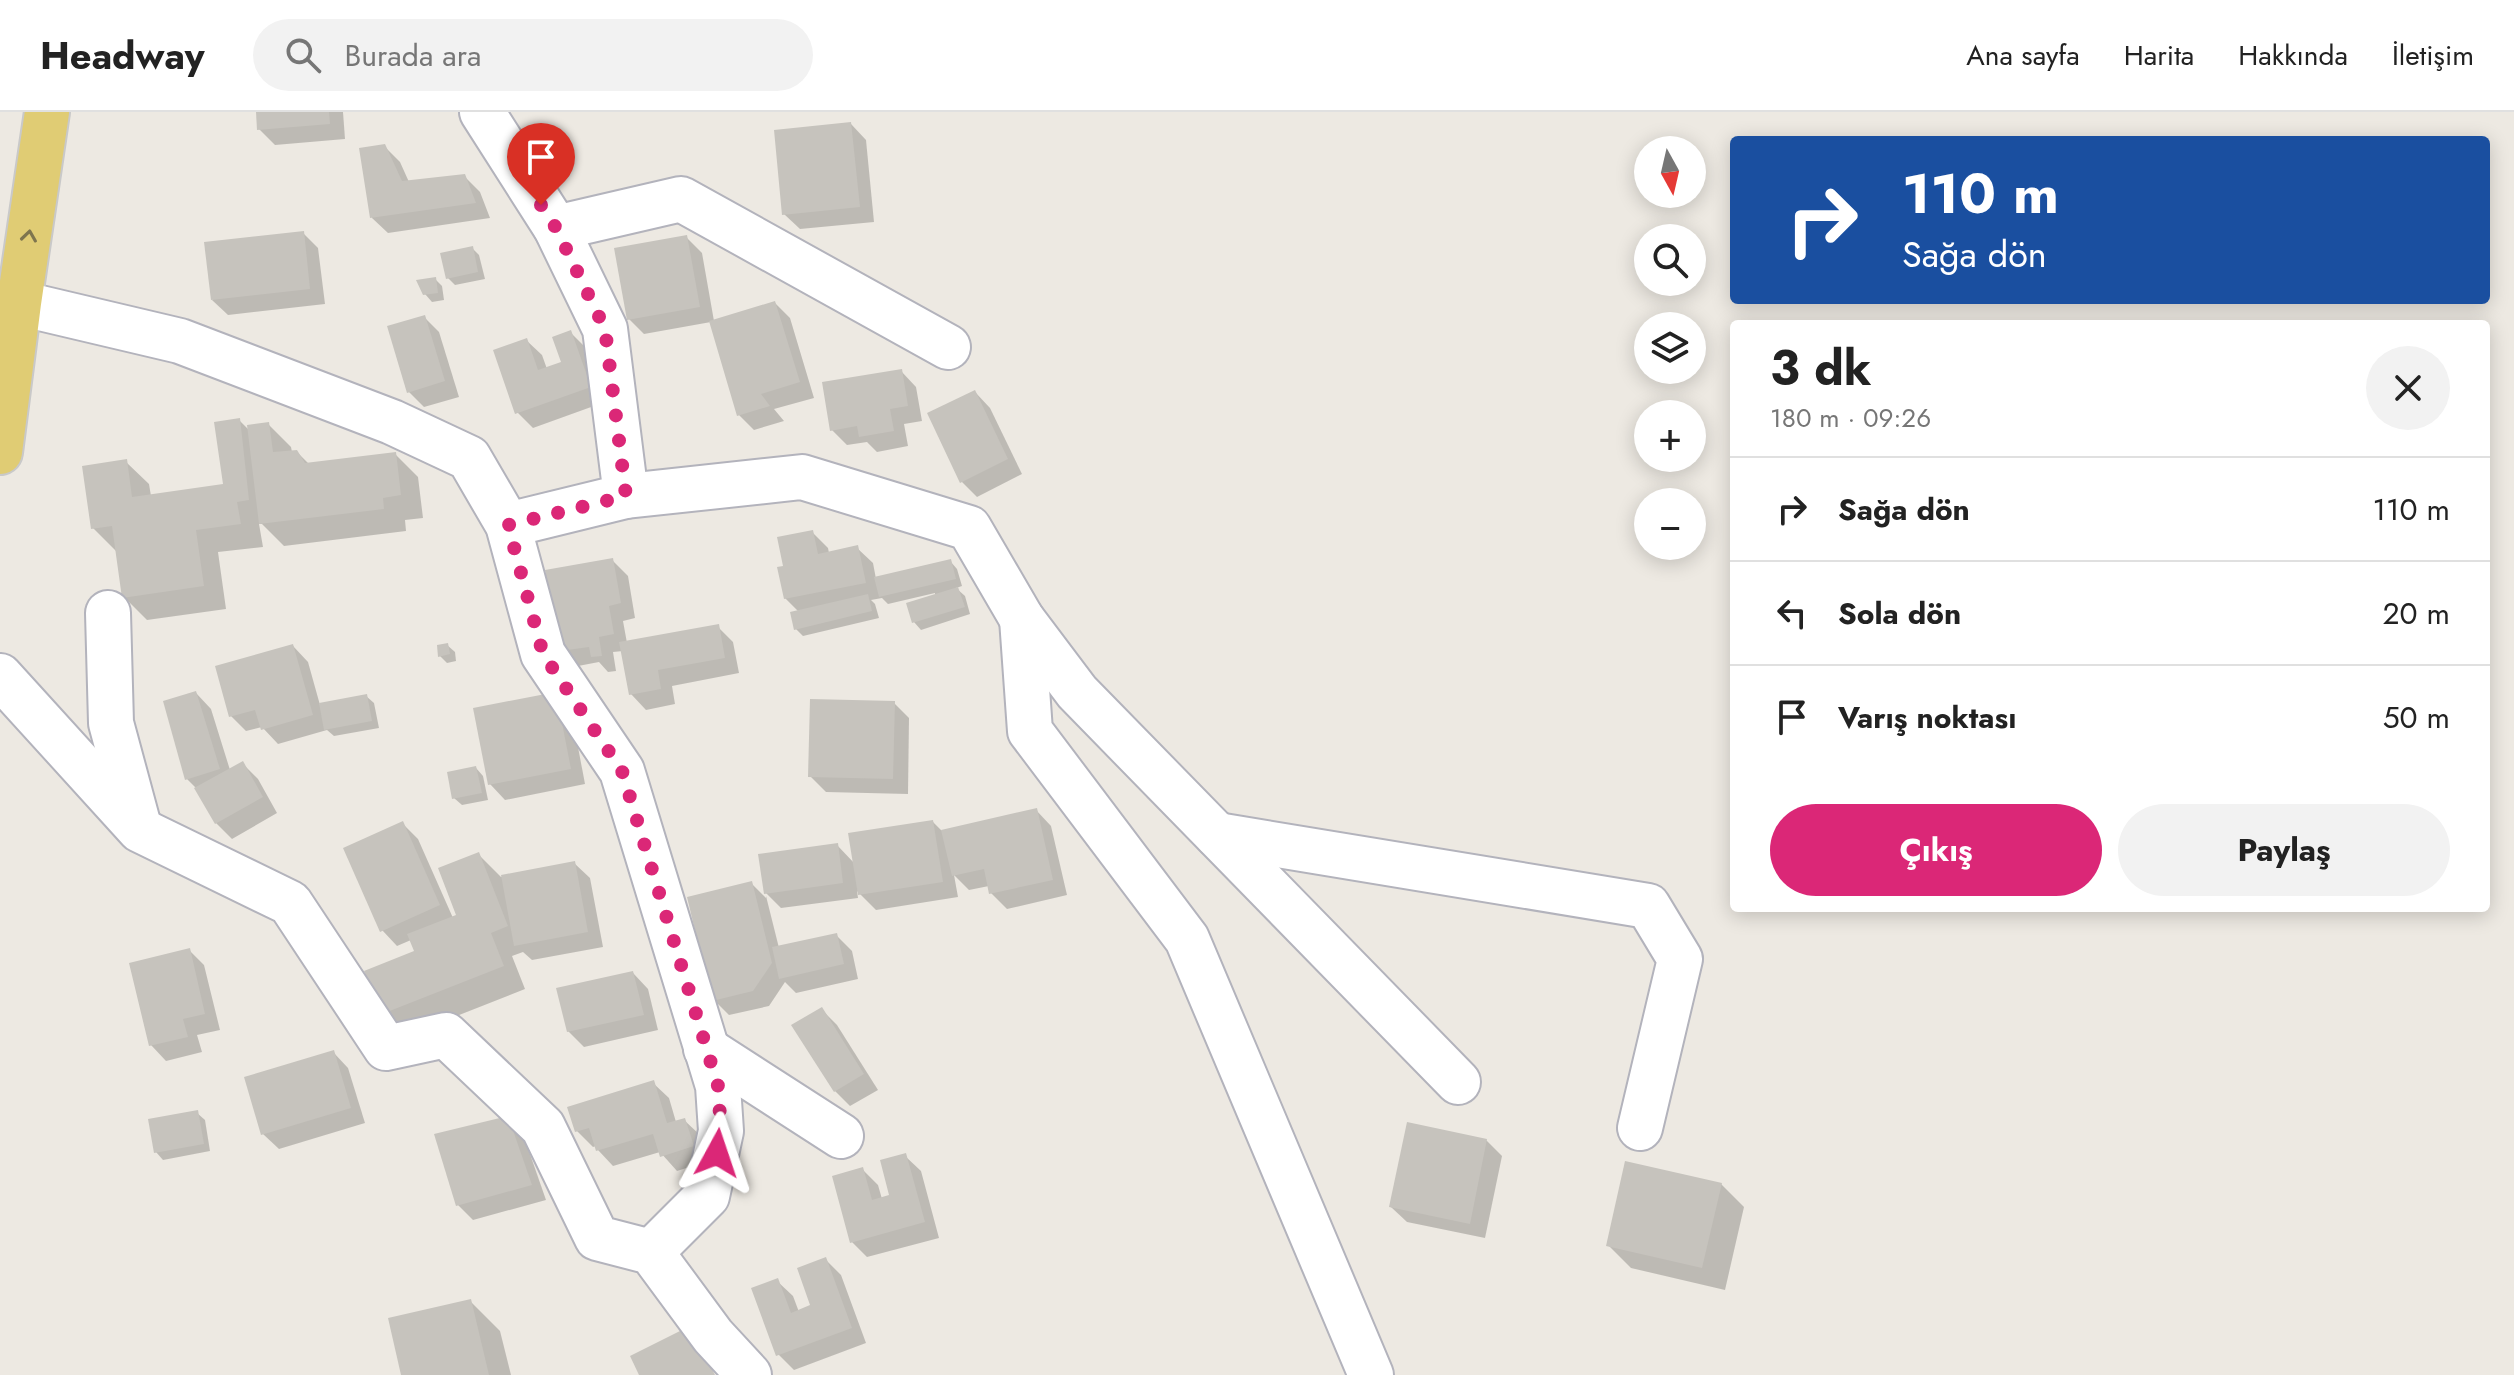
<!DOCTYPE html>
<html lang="tr">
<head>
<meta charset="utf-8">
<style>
  :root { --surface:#fff; --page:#f2f2f2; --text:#222; --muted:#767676; --line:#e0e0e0; --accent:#db2777 }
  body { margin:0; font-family:Jost,sans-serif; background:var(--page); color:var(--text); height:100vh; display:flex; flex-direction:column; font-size:30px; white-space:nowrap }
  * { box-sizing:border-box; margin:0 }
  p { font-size:26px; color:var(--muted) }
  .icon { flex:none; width:44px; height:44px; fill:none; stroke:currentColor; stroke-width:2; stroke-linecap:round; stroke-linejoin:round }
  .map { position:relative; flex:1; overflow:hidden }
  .details { position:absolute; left:1730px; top:208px; width:760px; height:592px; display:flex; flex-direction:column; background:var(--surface); border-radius:8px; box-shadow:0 4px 20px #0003 }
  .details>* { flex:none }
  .top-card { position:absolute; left:1730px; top:24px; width:760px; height:168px; border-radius:8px; box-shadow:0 4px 20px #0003; background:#1a4fa0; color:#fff; overflow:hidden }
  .needle { width:52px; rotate:172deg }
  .buttons { position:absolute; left:1634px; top:24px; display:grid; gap:16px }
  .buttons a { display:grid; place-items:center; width:72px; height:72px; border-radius:50%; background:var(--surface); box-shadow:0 4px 20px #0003; font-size:40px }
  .pin { position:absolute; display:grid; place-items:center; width:68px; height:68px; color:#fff; margin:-82px -34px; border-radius:50% 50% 50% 0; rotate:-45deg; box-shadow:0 0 8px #0007 }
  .pin .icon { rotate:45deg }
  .me { position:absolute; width:88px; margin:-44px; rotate:5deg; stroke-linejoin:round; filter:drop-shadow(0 0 6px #0008) }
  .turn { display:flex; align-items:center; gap:28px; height:168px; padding:0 40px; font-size:36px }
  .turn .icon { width:104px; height:104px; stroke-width:2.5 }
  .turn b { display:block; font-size:56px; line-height:68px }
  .round { display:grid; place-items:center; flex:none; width:84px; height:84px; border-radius:42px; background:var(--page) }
  .summary { display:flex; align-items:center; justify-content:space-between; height:136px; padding:0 40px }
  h1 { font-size:48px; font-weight:700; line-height:60px }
  .cta { display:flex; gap:16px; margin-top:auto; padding:16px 40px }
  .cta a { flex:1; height:92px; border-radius:48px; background:var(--accent); color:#fff; font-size:32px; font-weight:700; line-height:92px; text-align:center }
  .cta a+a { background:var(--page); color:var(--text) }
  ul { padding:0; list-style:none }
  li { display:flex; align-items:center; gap:24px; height:104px; padding:0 40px; border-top:2px solid var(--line) }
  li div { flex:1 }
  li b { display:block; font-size:30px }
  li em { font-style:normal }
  header { display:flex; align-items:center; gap:48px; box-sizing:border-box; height:112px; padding:0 40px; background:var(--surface); border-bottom:2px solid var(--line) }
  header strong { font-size:38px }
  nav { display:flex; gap:44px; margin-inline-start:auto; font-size:28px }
  .search { width:560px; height:72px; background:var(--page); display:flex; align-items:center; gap:20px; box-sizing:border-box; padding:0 28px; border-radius:44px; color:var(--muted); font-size:30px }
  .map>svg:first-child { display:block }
</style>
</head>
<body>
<header>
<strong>Headway</strong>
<div class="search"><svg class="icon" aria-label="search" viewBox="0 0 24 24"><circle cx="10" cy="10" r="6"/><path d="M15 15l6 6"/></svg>Burada ara</div>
<nav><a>Ana sayfa</a><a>Harita</a><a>Hakkında</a><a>İletişim</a></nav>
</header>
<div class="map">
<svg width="2514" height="1263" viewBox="0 0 2514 1263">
  <rect width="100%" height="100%" fill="#ede9e2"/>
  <!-- shadow -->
  <g fill="#0003">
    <polygon points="258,0 343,0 345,27 275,33 259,17"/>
    <polygon points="851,12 866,28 874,110 800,117 784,102"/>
    <polygon points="384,34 400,50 409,70 464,64 480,80 490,106 388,121 372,106"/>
    <polygon points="303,121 318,136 325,192 228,203 212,188"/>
    <polygon points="686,125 702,141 714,209 775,191 790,206 814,286 774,297 784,309 754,318 739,303 711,210 644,222 629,207"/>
    <polygon points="472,136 479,143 485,167 455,173 448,166"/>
    <polygon points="435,167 442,174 444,188 432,190 425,182"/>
    <polygon points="424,205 439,220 459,285 424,295 409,280"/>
    <polygon points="570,220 586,236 605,290 533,316 517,300 526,228 542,243 547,257 564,251"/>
    <polygon points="901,259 916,275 922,309 904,312 908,334 877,340 867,330 847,333 832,318"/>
    <polygon points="975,280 990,296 1022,362 977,385 962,370"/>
    <polygon points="239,308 250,319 268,312 291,335 292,340 297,340 310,353 395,342 418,365 423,406 405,408 406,419 284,434 262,412 259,412 263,435 218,440 226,497 147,508 124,485 116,439 93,416 126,350 149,372 151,384 225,374"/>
    <polygon points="812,420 828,436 829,441 857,436 873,451 876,467 950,449 957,457 962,474 956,476 965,484 970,502 921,518 914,510 935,484 935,481 888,492 882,486 871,488 875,492 879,506 803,524 796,517 799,500 785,486 785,455"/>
    <polygon points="612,448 628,464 635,506 623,509 627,531 718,515 733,530 739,561 672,574 675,592 646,598 631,582 623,539 613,540 616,559 608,560 599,550 578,554 562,538"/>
    <polygon points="447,533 455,540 456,549 447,551 440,544"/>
    <polygon points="293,534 308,550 320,593 366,584 374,591 379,616 334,624 327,618 278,632 262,615 246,619 231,604"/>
    <polygon points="196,581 211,597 230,658 242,651 258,667 277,701 232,727 216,711 197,677 187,667"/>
    <polygon points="894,591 909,606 908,682 826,680 810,664"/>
    <polygon points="571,598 585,672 505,688 490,672"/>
    <polygon points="476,656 483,664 488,688 462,693 454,686"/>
    <polygon points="1036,698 1051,714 1067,783 1007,797 991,781 989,774 969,778 954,763 958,785 876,798 857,779 858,786 781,796 766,781 837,733 855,752 933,710 943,720"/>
    <polygon points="403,712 418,727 453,806 458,804 478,742 501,765 574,751 590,766 603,835 532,848 523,840 512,844 525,877 406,924 383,901 416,840 411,828 397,834 382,818"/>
    <polygon points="751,771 766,786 766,784 779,836 836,823 852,839 858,867 796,881 785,870 769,894 729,903 714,888"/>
    <polygon points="189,838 204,853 220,918 197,923 202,940 166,949 151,933"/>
    <polygon points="633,861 648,877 658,918 584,935 568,919"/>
    <polygon points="821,897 837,913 878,978 850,994 835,979"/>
    <polygon points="333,940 348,956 365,1011 279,1037 263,1022"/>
    <polygon points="653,971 669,986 676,1010 684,1008 700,1023 708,1049 677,1059 660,1040 613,1054 598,1038 596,1034 593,1035 577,1019"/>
    <polygon points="197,1001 205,1008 210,1039 163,1048 156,1040"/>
    <polygon points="508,1006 523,1022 546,1088 473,1108 458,1093"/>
    <polygon points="1486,1028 1502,1044 1485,1126 1407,1110 1391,1095"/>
    <polygon points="905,1044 921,1059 939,1126 867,1145 852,1130 863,1058 878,1073 882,1087 892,1085"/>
    <polygon points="1721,1072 1744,1095 1725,1178 1631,1156 1608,1133"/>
    <polygon points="825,1147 841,1163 866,1231 794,1258 778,1242 777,1169 793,1184 799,1200 813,1194"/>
    <polygon points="471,1190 500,1219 511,1263 403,1263"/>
  </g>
  <!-- building -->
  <g fill="#c6c3bd">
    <polygon points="256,0 329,0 330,12 257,18"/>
    <polygon points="851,10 860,95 782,103 774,18"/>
    <polygon points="385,32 402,69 465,62 476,91 370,106 359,36"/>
    <polygon points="304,119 310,177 211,188 204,130"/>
    <polygon points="687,123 700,195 627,208 614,136"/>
    <polygon points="473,134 478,160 446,167 440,141"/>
    <polygon points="436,165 438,181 423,183 416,168"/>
    <polygon points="775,189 800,270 761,282 770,294 737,304 709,209"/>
    <polygon points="425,203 445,269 407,281 387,214"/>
    <polygon points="571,218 591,275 515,302 493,238 527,226 538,258 561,250 552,225"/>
    <polygon points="902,257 908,294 890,297 894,319 859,325 857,314 830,319 822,270"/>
    <polygon points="975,278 1008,347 960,371 927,301"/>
    <polygon points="240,306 249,388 237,390 241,412 196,418 204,474 122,486 112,414 91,417 82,354 127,347 132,385 223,372 214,310"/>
    <polygon points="269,310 273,340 297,338 305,351 396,340 401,383 383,386 384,397 259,412 247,313"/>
    <polygon points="813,418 818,442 858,433 866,471 784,487 777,455 783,454 777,425"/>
    <polygon points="613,446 621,491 609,494 614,522 599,525 602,544 591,545 589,535 560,539 545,458"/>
    <polygon points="951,447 956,467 879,485 874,465"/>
    <polygon points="958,475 965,495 912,511 906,491"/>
    <polygon points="868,482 872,499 794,518 790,500"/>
    <polygon points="719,512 725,546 658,558 661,577 629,583 619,530"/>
    <polygon points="448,531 450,542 438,545 437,533"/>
    <polygon points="293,532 313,603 261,618 255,598 229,605 215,554"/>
    <polygon points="196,579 220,657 185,668 163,589"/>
    <polygon points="556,580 571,657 488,673 473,596"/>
    <polygon points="367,582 372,609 324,618 319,591"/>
    <polygon points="810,587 895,589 893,667 808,665"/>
    <polygon points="243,649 263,685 215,712 194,676"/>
    <polygon points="476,654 482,681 452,687 447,660"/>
    <polygon points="1037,696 1053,768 989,782 984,757 952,764 941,718"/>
    <polygon points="933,708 943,770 858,783 848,721"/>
    <polygon points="403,709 440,793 380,820 343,736"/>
    <polygon points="838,731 843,771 764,782 758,742"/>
    <polygon points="479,740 508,814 491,821 504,854 382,902 364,859 414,839 407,822 456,803 438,756"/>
    <polygon points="575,749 588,820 514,834 501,763"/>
    <polygon points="752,769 772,851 753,879 712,889 687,785"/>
    <polygon points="837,821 844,852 779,867 772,835"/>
    <polygon points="190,836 205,902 183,907 188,925 149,934 129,851"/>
    <polygon points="633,859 644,903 567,920 556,876"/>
    <polygon points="822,895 864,962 834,980 791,913"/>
    <polygon points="334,938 351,996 261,1023 244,965"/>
    <polygon points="654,968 667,1011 685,1006 694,1034 660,1045 653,1022 596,1039 589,1016 575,1020 567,995"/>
    <polygon points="198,998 204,1032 154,1041 148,1007"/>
    <polygon points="508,1004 532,1073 456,1094 434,1022"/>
    <polygon points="1407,1010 1487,1027 1470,1112 1389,1095"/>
    <polygon points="906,1041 925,1110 850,1131 832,1064 863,1055 872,1088 889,1083 880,1048"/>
    <polygon points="1625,1049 1722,1071 1702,1156 1606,1134"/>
    <polygon points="826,1145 852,1216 776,1244 751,1176 778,1166 791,1201 810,1193 797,1156"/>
    <polygon points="471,1187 489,1263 401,1263 388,1206"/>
    <polygon points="690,1214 715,1263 639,1263 630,1244"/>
  </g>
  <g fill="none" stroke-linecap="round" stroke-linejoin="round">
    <!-- minor casing -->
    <g stroke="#b3b3bc" stroke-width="48">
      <g id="minor">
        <polyline points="482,0 556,116 605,217 626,384 508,413"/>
        <polyline points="556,116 681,87 948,235"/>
        <polyline points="19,191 180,229 392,310 469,346 508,413 543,542 622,659 718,974 721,1019 707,1084 651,1140"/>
        <polyline points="626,384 802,365 969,416 1022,507 1077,580 1458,970"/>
        <polyline points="108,501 111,611 138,711"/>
        <polyline points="1022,507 1030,619 1187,827 1371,1263"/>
        <polyline points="0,564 140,718 290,791 386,936 446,923 543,1015 597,1126 651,1140 713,1224 749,1263"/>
        <polyline points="1217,723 1648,794 1680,847 1640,1016"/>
        <polyline points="706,937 841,1024"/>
      </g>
    </g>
    <!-- major casing -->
    <g stroke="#c9c9c9" stroke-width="48">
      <polyline id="major" points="0,340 19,191 47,0"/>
    </g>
    <!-- minor -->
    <use href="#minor" stroke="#fff" stroke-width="44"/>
    <!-- major -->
    <use href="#major" stroke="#e0cc74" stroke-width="44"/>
  </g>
  <!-- one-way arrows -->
  <defs><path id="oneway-chevron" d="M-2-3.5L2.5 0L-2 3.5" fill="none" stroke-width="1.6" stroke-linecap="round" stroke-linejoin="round" transform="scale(2)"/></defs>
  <use stroke="#7e754e" href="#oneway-chevron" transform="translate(29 124) rotate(-82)"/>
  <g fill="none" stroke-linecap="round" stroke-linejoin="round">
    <!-- route -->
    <polyline stroke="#db2777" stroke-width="14" stroke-dasharray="0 25.2" points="541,93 556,116 605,217 626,384 508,413 543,542 622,659 718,974 721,1019 717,1041"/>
  </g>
</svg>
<div class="buttons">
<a><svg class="needle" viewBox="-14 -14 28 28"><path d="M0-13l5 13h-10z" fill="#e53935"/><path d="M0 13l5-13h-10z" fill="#767676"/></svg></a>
<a><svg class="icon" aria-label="search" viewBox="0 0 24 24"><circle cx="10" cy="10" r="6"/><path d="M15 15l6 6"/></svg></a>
<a><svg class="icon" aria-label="layers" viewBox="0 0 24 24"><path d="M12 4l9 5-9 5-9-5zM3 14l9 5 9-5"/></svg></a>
<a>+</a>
<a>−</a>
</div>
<div class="pin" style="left:541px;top:93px;background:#d93025"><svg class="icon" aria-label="arrive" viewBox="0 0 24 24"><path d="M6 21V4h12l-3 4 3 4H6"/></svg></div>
<svg class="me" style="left:717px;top:1041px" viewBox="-20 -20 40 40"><path d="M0-17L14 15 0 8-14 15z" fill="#db2777" stroke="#fff" stroke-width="4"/></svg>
<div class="top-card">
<div class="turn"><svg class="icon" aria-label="right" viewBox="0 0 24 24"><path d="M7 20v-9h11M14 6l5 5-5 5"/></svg><div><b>110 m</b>Sağa dön</div></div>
</div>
<section class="details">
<div class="summary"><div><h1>3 dk</h1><p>180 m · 09:26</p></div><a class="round"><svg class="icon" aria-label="close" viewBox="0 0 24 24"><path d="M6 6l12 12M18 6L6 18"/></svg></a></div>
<ul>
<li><svg class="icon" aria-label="right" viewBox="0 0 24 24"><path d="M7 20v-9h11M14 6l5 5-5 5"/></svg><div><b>Sağa dön</b></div><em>110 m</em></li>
<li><svg class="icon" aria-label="left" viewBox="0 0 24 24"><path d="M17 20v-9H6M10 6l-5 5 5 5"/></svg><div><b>Sola dön</b></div><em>20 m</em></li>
<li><svg class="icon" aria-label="arrive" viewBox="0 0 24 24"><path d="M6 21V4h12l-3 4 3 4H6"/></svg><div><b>Varış noktası</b></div><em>50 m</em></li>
</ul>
<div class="cta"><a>Çıkış</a><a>Paylaş</a></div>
</section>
</div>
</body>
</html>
